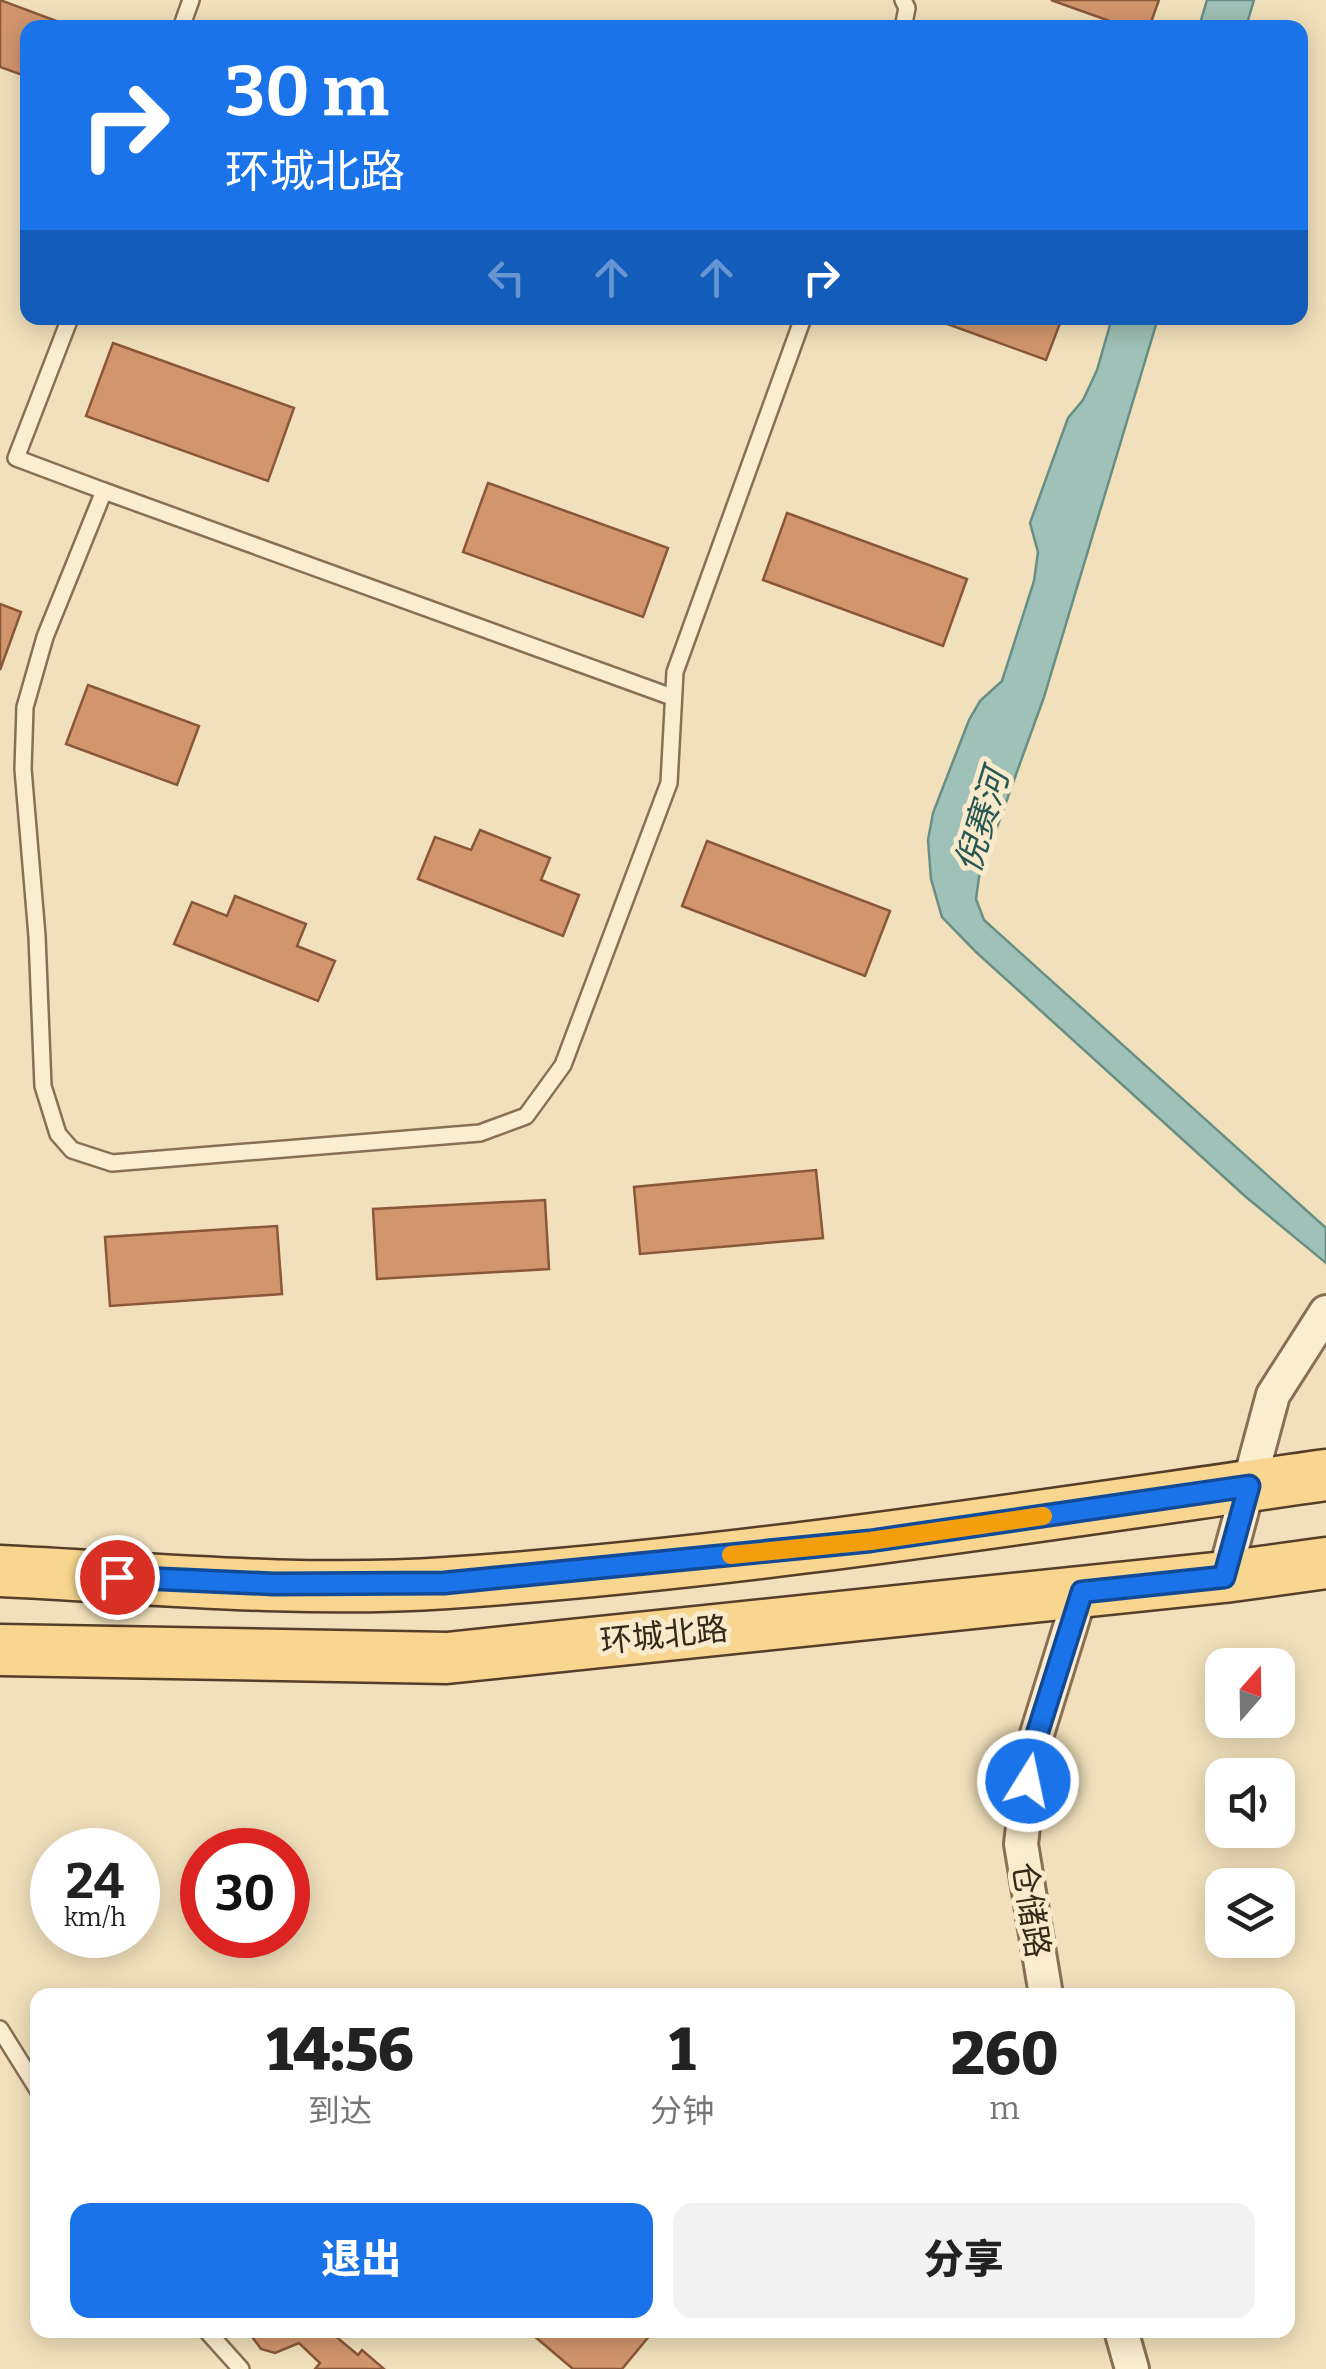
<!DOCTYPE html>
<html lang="zh">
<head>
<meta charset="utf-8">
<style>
  :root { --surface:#fff; --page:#f2f2f2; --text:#222; --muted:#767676; --accent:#1a73e8 }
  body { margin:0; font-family:Bitter,"Noto Sans SC",serif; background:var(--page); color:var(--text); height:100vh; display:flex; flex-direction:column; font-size:38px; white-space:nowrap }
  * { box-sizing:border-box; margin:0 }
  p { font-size:32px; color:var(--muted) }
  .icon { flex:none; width:55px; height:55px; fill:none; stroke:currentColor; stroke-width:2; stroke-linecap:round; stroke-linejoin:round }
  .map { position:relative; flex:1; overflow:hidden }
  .panel { position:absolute; left:30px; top:1988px; width:1265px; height:350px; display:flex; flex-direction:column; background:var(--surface); border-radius:20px; box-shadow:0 5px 25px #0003 }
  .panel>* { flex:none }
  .banner { position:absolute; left:20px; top:20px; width:1288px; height:305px; border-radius:20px; box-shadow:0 5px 25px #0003; background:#1a73e8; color:#fff; overflow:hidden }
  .needle { width:65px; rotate:20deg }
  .controls { position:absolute; left:1205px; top:1648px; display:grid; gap:20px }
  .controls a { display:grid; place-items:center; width:90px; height:90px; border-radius:20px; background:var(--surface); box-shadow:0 5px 25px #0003; font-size:50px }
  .speed { position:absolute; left:30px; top:1828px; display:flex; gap:20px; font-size:50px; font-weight:700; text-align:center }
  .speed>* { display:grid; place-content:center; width:130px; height:130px; border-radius:50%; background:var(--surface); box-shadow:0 5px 25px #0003; line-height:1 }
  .speed small { font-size:25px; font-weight:400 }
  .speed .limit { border:15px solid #d22; background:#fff; color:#111 }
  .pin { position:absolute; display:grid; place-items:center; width:85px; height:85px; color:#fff; margin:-42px; border:5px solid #fff; border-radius:50%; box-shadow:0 2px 10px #0007 }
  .me { position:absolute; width:110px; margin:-55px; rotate:10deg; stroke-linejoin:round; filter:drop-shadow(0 0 8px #0008) }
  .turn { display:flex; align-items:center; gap:35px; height:210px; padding:0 40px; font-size:45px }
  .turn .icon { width:130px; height:130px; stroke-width:2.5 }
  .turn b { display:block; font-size:70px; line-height:85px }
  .lanes { display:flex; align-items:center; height:95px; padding:0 40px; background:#0003; justify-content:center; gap:50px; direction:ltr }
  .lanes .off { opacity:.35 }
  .eta { display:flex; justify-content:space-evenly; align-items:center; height:170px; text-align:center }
  .eta b { font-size:60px; font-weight:800; line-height:70px }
  .button { display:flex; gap:20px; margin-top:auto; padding:20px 40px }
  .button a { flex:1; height:115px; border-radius:20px; background:var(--accent); color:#fff; font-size:40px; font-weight:800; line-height:115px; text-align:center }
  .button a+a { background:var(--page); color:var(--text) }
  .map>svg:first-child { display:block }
</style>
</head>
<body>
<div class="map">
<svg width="1326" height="2369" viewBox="0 0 1326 2369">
  <rect width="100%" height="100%" fill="#f1e0bb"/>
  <!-- water -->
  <g fill="#a0c1b7" stroke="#678f84" stroke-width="2.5">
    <polygon points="1207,0 1254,0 1246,27 1199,27"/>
    <polygon points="1112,318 1158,318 1044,697 979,877 976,899 984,920 1326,1228 1326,1263 1246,1197 976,952 942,917 931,879 928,840 933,813 969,720 980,701 1002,681 1034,581 1038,552 1030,523 1068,418 1083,400 1097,370"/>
  </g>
  <!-- building -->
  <g fill="#d2966e" stroke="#8a5738" stroke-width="2.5">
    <polygon points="0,0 75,28 28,28 28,77 0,67"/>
    <polygon points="1051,0 1159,0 1149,28 1129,28"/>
    <polygon points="931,318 1062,318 1046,360"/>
    <polygon points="113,343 294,408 268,481 86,416"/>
    <polygon points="488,483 668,548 643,617 463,552"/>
    <polygon points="787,513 967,579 943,646 763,580"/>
    <polygon points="0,604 21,612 0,670"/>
    <polygon points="88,685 199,726 177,785 66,744"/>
    <polygon points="480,830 550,858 541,880 579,895 563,936 418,879 435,837 471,850"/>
    <polygon points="707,841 890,911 865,976 682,906"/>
    <polygon points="235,896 306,924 297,946 335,961 318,1001 174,944 192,902 227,916"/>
    <polygon points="816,1170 823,1238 640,1254 634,1187"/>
    <polygon points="545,1200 549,1269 377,1279 373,1209"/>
    <polygon points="277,1226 282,1294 110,1306 105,1237"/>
    <polygon points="247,2330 328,2330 358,2355 362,2350 384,2369 315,2369 320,2363 299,2343 275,2353 261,2349"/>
    <polygon points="527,2330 646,2330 651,2334 622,2369 573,2369"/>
  </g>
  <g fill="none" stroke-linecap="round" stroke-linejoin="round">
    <!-- service casing -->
    <g stroke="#896f54" stroke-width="20">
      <g id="service">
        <polyline points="181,28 191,0"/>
        <polyline points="903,28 907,8 903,0"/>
        <polyline points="70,318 16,458 104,491 45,637 25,707 23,769 37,936 43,1086 58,1134 72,1150 112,1163 480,1133 526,1116 563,1065 669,783 675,672 803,318"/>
        <polyline points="104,491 672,697"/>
        <polyline points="0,2029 38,2090"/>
        <polyline points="206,2330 241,2369"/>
      </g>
    </g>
    <!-- minor casing -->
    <g stroke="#896f54" stroke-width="38">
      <g id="minor">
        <polyline points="1224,1577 1273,1395 1326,1312"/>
        <polyline points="1046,1995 1021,1844 1032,1750 1081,1592"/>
        <polyline points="1121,2330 1132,2369"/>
      </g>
    </g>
    <!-- primary casing -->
    <g stroke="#563d29" stroke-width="55">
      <g id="primary">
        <path d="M0,1571C148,1578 299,1593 447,1583C742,1563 1034,1516 1326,1475"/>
        <polyline points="0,1650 447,1658 1224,1577 1326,1563"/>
      </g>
    </g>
    <!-- service -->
    <use href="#service" stroke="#fbedcf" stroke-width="15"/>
    <!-- minor -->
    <use href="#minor" stroke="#fbedcf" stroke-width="32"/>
    <!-- primary -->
    <use href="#primary" stroke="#f8d68f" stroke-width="50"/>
  </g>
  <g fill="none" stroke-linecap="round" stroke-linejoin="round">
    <!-- route casing -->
    <g stroke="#114b97" stroke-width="25">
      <polyline id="route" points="117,1577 274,1584 444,1583 870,1541 1249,1486 1224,1577 1082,1592 1032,1750 1028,1781"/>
    </g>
    <!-- route -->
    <use href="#route" stroke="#1a73e8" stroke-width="18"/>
    <!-- slow -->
    <polyline stroke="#f59e0b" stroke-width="18" points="731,1555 870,1541 1043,1516"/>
  </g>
  <g text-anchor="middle" stroke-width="10" stroke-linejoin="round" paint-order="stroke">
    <!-- street labels -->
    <g font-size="32" fill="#37281a" stroke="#f8eacb">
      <text transform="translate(664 1635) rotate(-6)" y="11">环城北路</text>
      <text transform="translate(1031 1910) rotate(81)" y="11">仓储路</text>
    </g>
    <!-- water labels -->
    <g font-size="35" font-style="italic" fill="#285854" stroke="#f8eacb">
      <text transform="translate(982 821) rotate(-73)" y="12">倪赛河</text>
    </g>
  </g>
</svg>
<div class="controls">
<a><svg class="needle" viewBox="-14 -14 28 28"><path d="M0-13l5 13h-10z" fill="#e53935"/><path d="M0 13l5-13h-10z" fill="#767676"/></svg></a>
<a><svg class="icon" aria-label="sound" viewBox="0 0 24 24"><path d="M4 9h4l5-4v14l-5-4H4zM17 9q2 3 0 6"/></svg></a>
<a><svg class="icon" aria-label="layers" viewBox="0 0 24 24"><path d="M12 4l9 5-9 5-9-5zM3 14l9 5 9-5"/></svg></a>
</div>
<div class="speed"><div>24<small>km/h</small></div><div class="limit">30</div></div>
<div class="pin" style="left:117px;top:1577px;background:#d93025"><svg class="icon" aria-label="arrive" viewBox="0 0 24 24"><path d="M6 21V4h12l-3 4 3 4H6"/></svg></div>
<svg class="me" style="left:1028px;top:1781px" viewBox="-20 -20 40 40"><circle r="17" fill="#1a73e8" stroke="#fff" stroke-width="3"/><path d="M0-11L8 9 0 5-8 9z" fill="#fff"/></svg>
<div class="banner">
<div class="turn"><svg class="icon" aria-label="right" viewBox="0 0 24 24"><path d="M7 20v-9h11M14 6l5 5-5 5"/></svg><div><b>30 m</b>环城北路</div></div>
<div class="lanes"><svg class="icon off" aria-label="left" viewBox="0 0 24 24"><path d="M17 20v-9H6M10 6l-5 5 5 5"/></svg><svg class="icon off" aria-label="ahead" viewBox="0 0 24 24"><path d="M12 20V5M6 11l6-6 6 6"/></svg><svg class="icon off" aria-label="ahead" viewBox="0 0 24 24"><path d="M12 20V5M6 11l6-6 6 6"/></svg><svg class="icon" aria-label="right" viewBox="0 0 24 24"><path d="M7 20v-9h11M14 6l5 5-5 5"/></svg></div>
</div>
<section class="panel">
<div class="eta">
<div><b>14:56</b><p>到达</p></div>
<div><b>1</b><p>分钟</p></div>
<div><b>260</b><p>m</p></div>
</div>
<div class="button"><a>退出</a><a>分享</a></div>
</section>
</div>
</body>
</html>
